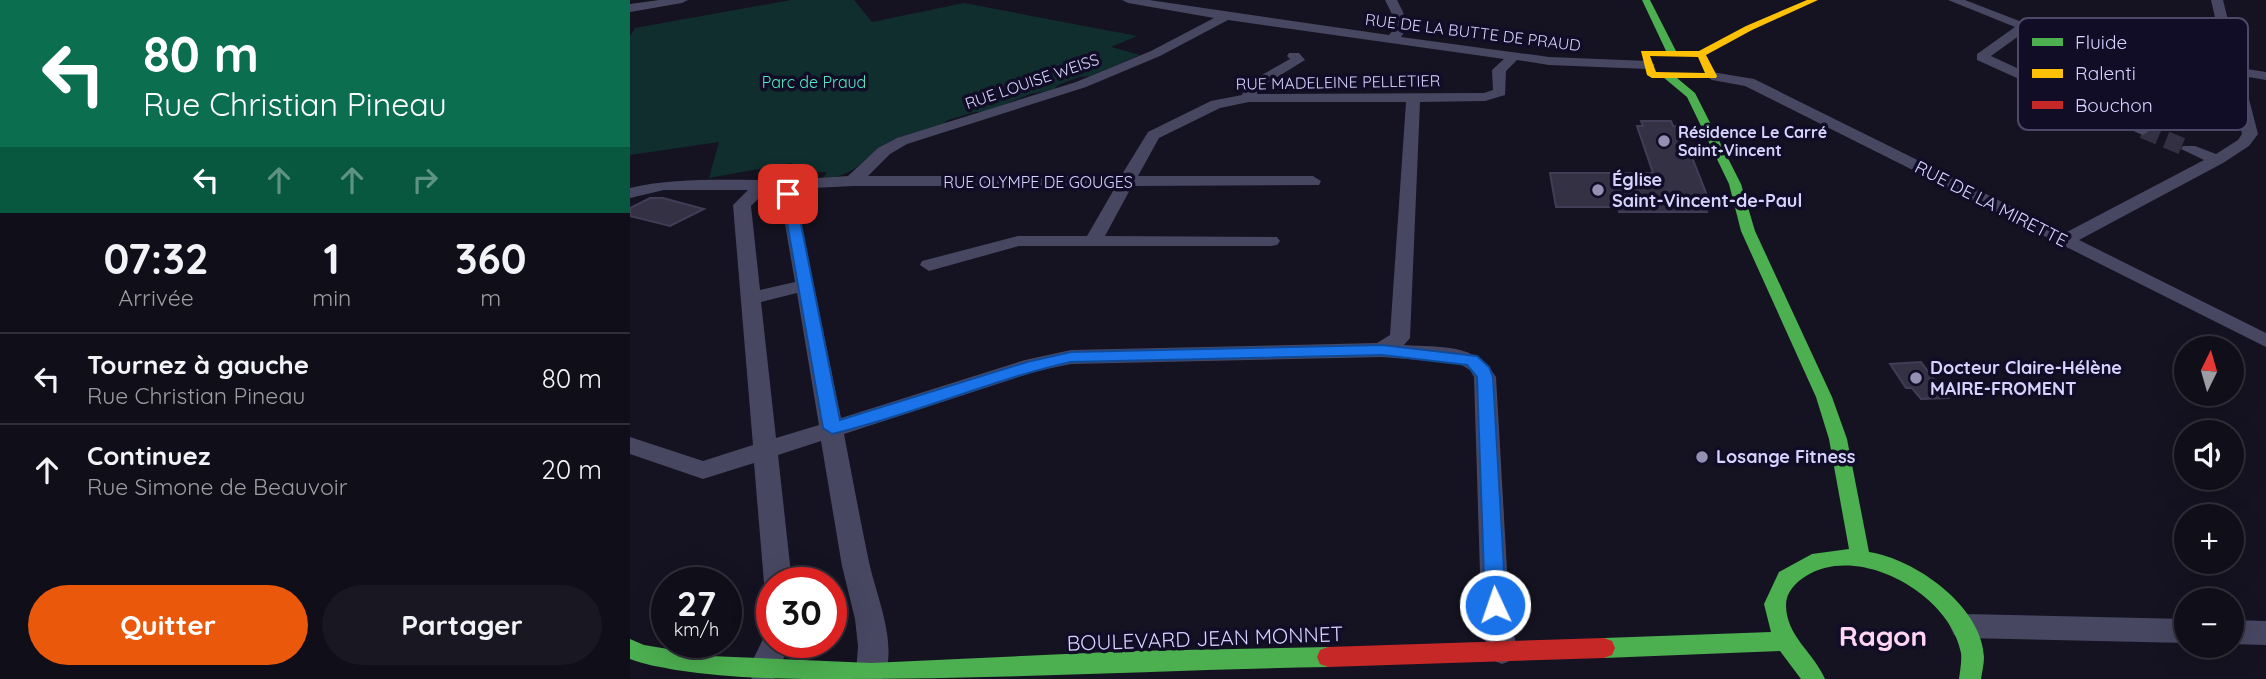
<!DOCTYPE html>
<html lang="fr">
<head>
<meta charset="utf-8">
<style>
  :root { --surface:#100e19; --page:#191722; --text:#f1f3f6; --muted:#9c9ca2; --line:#302e38; --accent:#ea580c }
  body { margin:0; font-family:Quicksand,sans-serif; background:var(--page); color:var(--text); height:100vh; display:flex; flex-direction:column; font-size:26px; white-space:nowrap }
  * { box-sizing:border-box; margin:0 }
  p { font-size:23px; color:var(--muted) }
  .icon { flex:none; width:38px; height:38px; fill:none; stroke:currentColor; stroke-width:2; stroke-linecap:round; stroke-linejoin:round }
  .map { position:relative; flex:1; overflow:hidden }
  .sheet { display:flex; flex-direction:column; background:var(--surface); width:630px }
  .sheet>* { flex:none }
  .hud { background:#0b6e4f; color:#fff; overflow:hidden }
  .needle { width:46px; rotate:5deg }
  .controls { position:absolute; left:1544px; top:336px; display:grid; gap:14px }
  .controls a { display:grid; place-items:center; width:70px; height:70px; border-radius:50%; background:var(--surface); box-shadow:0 7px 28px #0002,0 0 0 2px var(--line); font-size:35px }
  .speed { position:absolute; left:21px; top:567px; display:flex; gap:14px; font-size:35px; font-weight:700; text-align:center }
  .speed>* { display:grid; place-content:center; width:91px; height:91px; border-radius:50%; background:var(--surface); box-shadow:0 7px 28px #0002,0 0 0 2px var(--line); line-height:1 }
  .speed small { font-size:18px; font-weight:400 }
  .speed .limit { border:10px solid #d22; background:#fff; color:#111 }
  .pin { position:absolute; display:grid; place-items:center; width:60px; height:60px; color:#fff; margin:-30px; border-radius:14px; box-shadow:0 4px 10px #0006 }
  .me { position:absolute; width:77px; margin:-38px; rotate:357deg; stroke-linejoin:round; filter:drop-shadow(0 0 5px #0008) }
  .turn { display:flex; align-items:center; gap:24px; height:147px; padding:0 28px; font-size:32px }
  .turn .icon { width:91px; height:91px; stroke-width:2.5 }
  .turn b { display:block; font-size:49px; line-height:60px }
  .lanes { display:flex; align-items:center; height:66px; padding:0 28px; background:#0003; justify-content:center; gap:35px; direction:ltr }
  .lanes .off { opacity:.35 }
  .eta { display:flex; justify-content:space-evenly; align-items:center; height:119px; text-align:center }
  .eta b { font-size:42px; font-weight:800; line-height:49px }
  .action { display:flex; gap:14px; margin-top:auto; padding:14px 28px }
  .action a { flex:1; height:80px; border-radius:42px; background:var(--accent); color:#fff; font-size:28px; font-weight:800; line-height:80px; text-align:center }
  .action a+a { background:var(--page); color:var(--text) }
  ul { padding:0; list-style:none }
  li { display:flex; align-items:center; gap:21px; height:91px; padding:0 28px; border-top:2px solid var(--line) }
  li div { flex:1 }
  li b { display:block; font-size:26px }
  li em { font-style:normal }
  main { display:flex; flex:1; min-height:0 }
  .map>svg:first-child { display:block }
</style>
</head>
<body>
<main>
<section class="sheet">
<div class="hud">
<div class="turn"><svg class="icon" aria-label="left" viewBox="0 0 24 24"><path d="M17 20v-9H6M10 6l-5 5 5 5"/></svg><div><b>80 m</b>Rue Christian Pineau</div></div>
<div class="lanes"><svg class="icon" aria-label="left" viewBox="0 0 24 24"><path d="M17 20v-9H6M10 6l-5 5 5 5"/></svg><svg class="icon off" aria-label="ahead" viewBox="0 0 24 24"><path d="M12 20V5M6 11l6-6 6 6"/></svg><svg class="icon off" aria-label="ahead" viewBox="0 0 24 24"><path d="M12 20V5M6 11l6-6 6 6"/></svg><svg class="icon off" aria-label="right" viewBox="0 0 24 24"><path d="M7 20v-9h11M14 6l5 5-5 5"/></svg></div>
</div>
<div class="eta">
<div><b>07:32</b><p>Arrivée</p></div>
<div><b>1</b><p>min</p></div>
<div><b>360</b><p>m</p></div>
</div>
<ul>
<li><svg class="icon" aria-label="left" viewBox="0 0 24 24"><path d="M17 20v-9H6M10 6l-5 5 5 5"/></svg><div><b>Tournez à gauche</b><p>Rue Christian Pineau</p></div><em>80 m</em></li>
<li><svg class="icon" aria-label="ahead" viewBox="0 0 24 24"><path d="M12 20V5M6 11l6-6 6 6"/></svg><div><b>Continuez</b><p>Rue Simone de Beauvoir</p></div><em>20 m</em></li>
</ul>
<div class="action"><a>Quitter</a><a>Partager</a></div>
</section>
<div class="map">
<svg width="1636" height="679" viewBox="0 0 1636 679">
  <rect width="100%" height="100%" fill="#151321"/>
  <!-- green -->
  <path fill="#102e2e" d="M161,0H224L242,22L334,3L507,36L481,47L510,55L460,76L449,77L428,85L424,90L400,94L356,112H345L318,120L312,125C294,130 275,134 259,142C228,159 233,174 192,179L197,172H177L164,179L162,163L79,178L89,142L0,155V36L5,28Z"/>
  <!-- building -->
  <g fill="#333143" stroke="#413d56" stroke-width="2">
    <polygon points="1011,121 1041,121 1043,126 1050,127 1080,203 1074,203 1077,212 989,212 988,207 926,207 920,173 1023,173 1007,126 1013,126"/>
    <polygon points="20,198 33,198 74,209 40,226 0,216 0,208"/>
    <polygon points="1291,362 1318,398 1291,399 1282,388 1276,388 1260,364"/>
  </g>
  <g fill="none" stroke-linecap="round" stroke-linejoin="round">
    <!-- street-tunnel -->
    <polyline stroke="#323042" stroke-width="17" stroke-dasharray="17 8" stroke-linecap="butt" points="1513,130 1559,149"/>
    <!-- street -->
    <g fill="#474762" fill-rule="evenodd">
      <polygon points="29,0 58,0 52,3 0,12 0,4"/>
      <path d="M492,0H519L759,35L764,29L761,12L755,0H767L773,12L776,29L771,37L919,57L1018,61L1025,65L1018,69L919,65L887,60L876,71L875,95L855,101L790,102L780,338L774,345C811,348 845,342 866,377L879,605L887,651L882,660L872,664L862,660L857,651L851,605L844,377L840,370L828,363L752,357L441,364L407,371L214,434C222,476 230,519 239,562C246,595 269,646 253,679H229L226,673L228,646L225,619L212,566L191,441L148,455L162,583H142V592L134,583L124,463L73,479L0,454V437L73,461L123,445L103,205L118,190H34L0,198V188C44,178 85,180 131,180C160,180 189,178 218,176L248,148L267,138L446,82L521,51L584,18L498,3ZM598,20L874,59L862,70L863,90L854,93L627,94L628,89L675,60L669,53H659L657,56L660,59L616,84L612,95L581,101L518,132L491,176H238L260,154L277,144L456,87L530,56ZM619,102H776L760,335L747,343L441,350L395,360L211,418L164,189L223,186H486L457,236H388L292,261L290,265L299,271L389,246H641L647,245L650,241L647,237L475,236L502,186L689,185L691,181L683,176H508L529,138L590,108ZM136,191L150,195L165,282L130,290L121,206ZM167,293L189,425L146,438L131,302Z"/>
      <polygon points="1318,0 1335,0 1397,24 1397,30 1361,56 1521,130 1513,135 1508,133 1347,60 1347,54 1385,27"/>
      <polygon points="1581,0 1593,0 1610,68 1636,72 1636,80 1613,76 1628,134 1619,146 1593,163 1449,240 1636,333 1636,347 1115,86 1082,80 1075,76 1082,72 1124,79 1435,233 1574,160 1551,149 1553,146 1565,146 1586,154 1608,140 1612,134"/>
      <polygon points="1334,614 1556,619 1556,643 1334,638 1324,635 1320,626 1324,617"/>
      <polygon points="1601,620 1636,621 1636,645 1601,644"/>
      <polygon points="142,631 142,642 161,642 144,679 122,679 118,670 136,633"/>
    </g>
    <!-- fast -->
    <g fill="#4caf50" fill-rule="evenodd">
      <polygon points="1012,0 1020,0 1047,53 1045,55 1037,53"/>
      <path d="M1033,73H1041L1065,93L1111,184L1125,231L1202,397L1217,439L1239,552C1285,559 1352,606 1354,657C1354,664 1352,672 1351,679H1329C1330,671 1332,661 1331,653C1320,594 1229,543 1176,576C1166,582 1156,592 1156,605C1156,636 1184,653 1195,679H1171L1150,651L974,658L966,655L963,648L966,641L974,638L1141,632L1134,604L1149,572L1182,554L1219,549L1199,439L1186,397L1111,231L1099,184L1057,97L1033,77Z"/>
      <path d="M0,639L14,645L80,656L241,663L501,651L698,647L706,650L709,657L706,664L698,667C537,670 376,679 215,679C159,679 102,679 46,670C31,667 15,665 0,659Z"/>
    </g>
    <!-- slow -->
    <path fill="#ffc107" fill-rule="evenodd" d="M1177,0H1188L1122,30L1076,55L1087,76L1086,78H1022L1017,75L1011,51H1069L1116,26ZM1020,56L1068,57L1075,73L1026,72Z"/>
    <!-- jam -->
    <polygon fill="#c62828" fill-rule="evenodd" points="974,638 982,641 985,648 982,655 974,658 698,667 690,664 687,657 690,650 698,647"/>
  </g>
  <!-- route -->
  <path fill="#1a73e8" stroke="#114b97" stroke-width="2" d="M158,190L165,194L210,420L397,362L441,352L752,345L847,356L859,367L863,377L876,605L873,611L865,614L858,611L855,605L847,377L837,365L752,355L441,362C360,380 283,415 202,434L193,428L152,194Z"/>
  <!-- markers -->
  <g fill="#9390b1" stroke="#110d27" stroke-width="2.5">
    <circle cx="1034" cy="141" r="7"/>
    <circle cx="968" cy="190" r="7"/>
    <circle cx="1286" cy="378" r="7"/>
    <circle cx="1072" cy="457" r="7"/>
  </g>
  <g text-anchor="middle" stroke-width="7" stroke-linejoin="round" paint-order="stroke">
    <!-- far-street labels -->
    <g font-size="16" fill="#d7d3ff" stroke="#110d27">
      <text transform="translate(843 32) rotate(7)" y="6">RUE DE LA BUTTE DE PRAUD</text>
      <text transform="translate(402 81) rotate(-19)" y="6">RUE LOUISE WEISS</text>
      <text transform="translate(708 82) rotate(-1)" y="6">RUE MADELEINE PELLETIER</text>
      <text x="408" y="188">RUE OLYMPE DE GOUGES</text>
    </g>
    <!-- far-park labels -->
    <g font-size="16" fill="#54eac1" stroke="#110d27">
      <text x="184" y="88">Parc de Praud</text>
    </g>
    <!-- far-poi labels -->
    <g font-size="16" font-weight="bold" fill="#d7d3ff" stroke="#110d27" text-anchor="start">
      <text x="1048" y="138">Résidence Le Carré<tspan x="1048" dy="18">Saint-Vincent</tspan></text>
    </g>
    <!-- poi labels -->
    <g font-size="18" font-weight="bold" fill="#d7d3ff" stroke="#110d27" text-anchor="start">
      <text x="982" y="186">Église<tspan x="982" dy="21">Saint-Vincent-de-Paul</tspan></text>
      <text x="1300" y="374">Docteur Claire-Hélène<tspan x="1300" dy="21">MAIRE-FROMENT</tspan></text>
      <text x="1086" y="463">Losange Fitness</text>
    </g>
    <!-- street labels -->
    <g font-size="18" fill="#d7d3ff" stroke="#110d27">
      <text transform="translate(1361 204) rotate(27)" y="6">RUE DE LA MIRETTE</text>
    </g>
    <!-- near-street labels -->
    <g font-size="21" fill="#d7d3ff" stroke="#110d27">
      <text transform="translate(575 639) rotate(-2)" y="7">BOULEVARD JEAN MONNET</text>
    </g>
    <!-- near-district labels -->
    <g font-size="28" font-weight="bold" fill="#ffd5f1" stroke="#110d27">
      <text x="1253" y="646">Ragon</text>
    </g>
  </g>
  <!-- legend -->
  <rect x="1388" y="18" width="230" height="112" rx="10" fill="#110d27" stroke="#4c4868" stroke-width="2"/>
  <rect x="1402" y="38" width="31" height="8" fill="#4caf50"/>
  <rect x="1402" y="69" width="31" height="9" fill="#ffc107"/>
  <rect x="1402" y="101" width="31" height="8" fill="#c62828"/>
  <g font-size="19" fill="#d7d3ff">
    <text x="1445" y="49">Fluide</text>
    <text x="1445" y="80">Ralenti</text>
    <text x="1445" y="112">Bouchon</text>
  </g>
</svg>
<div class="controls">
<a><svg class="needle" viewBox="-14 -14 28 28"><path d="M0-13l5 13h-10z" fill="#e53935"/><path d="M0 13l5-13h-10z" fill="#9c9ca2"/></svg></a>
<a><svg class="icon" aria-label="sound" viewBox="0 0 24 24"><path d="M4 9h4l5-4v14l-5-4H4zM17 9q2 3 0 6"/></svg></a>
<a>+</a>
<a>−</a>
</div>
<div class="speed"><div>27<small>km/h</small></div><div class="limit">30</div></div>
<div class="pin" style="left:158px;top:194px;background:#d93025"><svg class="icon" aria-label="arrive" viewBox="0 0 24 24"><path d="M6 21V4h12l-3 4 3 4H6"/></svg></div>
<svg class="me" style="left:865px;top:605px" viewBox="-20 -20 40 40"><circle r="17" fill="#1a73e8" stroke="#fff" stroke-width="3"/><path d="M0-11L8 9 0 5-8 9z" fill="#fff"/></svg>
</div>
</main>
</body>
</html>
